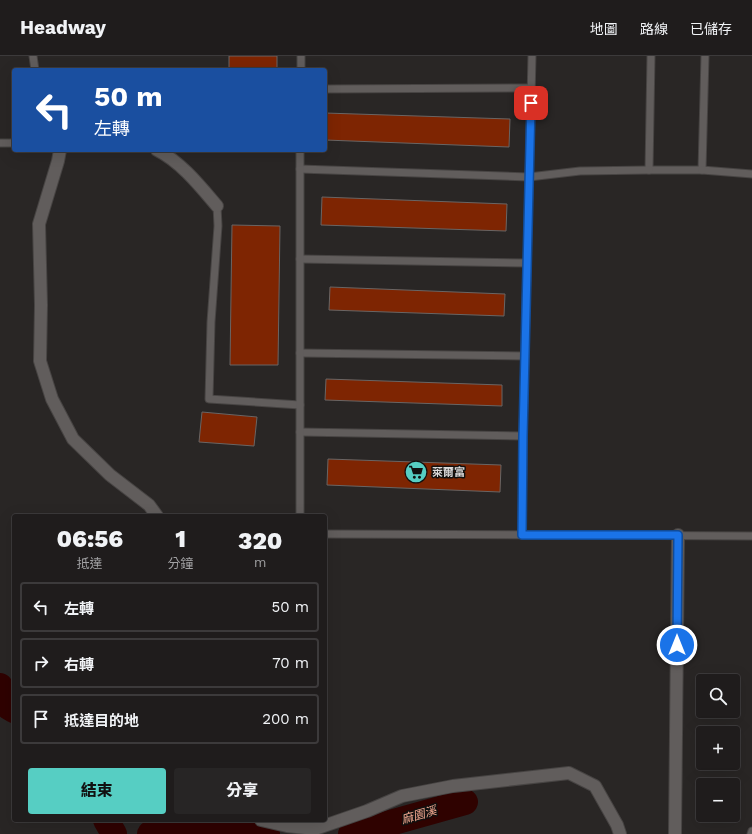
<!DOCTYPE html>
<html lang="zh-TW">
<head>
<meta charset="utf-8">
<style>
  :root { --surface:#1f1c1c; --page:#272525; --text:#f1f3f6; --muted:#a1a1a3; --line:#3c3a3b; --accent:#56cec3 }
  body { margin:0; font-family:"Work Sans","Noto Sans TC",sans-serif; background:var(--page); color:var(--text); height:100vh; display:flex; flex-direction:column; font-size:15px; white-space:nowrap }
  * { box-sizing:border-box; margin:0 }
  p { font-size:13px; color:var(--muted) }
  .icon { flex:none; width:22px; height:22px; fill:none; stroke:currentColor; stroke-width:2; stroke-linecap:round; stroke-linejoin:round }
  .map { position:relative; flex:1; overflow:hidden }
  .details { position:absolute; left:12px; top:458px; width:315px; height:308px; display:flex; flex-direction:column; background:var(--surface); border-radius:4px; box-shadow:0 4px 16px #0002,0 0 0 1px var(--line) }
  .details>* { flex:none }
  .guide { position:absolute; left:12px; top:12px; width:315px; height:84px; border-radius:4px; box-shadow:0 4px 16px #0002,0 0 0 1px var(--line); background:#1a4fa0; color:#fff; overflow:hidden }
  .controls { position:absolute; left:696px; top:618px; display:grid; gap:8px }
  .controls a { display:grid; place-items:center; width:44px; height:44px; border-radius:4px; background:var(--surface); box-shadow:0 4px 16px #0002,0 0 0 1px var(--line); font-size:20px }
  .pin { position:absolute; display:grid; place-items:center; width:34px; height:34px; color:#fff; margin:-17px; border-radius:8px; box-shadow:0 2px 6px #0006 }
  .me { position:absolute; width:44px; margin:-22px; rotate:0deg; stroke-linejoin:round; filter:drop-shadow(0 0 3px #0008) }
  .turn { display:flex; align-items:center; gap:14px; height:84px; padding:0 16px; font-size:18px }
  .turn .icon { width:52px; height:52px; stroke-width:2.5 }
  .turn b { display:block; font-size:28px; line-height:34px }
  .eta { display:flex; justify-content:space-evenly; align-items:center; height:68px; text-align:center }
  .eta b { font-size:24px; font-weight:800; line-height:28px }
  .button { display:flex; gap:8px; margin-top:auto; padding:8px 16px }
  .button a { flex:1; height:46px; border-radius:4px; background:var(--accent); color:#111; font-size:16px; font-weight:800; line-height:46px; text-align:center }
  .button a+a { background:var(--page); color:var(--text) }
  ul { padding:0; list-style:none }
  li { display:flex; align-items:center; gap:12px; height:50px; margin:0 8px 6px; padding:0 8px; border:2px solid var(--line); border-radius:4px }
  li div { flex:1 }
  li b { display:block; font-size:15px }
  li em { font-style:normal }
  header { display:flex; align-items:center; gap:24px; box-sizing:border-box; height:56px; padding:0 20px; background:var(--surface); border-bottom:1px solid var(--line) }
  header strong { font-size:19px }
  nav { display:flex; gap:22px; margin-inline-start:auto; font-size:14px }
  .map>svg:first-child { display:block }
</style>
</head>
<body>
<header>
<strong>Headway</strong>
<nav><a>地圖</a><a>路線</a><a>已儲存</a></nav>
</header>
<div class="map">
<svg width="752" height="778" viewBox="0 0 752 778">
  <rect width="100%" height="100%" fill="#292625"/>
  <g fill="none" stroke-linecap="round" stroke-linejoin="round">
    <!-- river -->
    <g stroke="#2f0200" stroke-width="26">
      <polyline points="0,630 9,651 14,654"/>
      <polyline points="106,764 114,778"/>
      <polyline points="150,778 231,768 267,778"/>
      <polyline points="351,778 465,746"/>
    </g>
  </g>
  <!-- building -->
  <g fill="#7e2502" stroke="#696564">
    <rect x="229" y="0" width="48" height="14"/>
    <polygon points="325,57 510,63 509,91 325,84"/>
    <polygon points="322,141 507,148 506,175 321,169"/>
    <polygon points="232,169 280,170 278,309 230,309"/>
    <polygon points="330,231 505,238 504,260 329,254"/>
    <polygon points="326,323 502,329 502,350 325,344"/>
    <polygon points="202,356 257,361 254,390 199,386"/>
    <polygon points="328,403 501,409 500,436 327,429"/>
  </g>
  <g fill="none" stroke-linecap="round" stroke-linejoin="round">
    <!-- lane casing -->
    <g stroke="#474443" stroke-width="9">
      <g id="lane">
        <polyline points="33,0 35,14"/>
        <polyline points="651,0 649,114 702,114 705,0"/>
        <polyline points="301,14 301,0"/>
        <polyline points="325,33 531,32"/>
        <polyline points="0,87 14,87"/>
        <polyline points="300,113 529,121 580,115 649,114"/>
        <polyline points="702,114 752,118"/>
        <polyline points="217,150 218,170 211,266 209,343 300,349"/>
        <polyline points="300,203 527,207"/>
        <polyline points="300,297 525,300"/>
        <polyline points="300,376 523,380"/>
        <polyline points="300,460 300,94"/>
        <polyline points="325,478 752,480"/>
        <polyline points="522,479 523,380 532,0"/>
        <polyline points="751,778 752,775"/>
      </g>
    </g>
    <!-- street casing -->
    <g stroke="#474443" stroke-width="14">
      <g id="street">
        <polyline points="60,94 58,105 39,168 41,249 40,305 52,343 73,383 110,419 149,449 157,460"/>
        <path d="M157,94C181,106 200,130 217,150"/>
        <polyline points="261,764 287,770 315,773 367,755 402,740 453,730 569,717 595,730 617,769 620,778"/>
        <polyline points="675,778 678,479"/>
      </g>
    </g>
    <!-- lane -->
    <use href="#lane" stroke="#615d5c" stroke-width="7"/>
    <!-- street -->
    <use href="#street" stroke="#615d5c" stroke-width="12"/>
  </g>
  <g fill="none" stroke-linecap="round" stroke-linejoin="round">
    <!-- route casing -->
    <g stroke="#114b97" stroke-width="10">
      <polyline id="route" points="531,47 523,380 522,479 678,479 677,589"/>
    </g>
    <!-- route -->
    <use href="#route" stroke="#1a73e8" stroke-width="7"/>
  </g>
  <!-- icons -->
  <defs>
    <g id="supermarket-disc" transform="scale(1.15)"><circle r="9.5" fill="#56cec3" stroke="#11100f"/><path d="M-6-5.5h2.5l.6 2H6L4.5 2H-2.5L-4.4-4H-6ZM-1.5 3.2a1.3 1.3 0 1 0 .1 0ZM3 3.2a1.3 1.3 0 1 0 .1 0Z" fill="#111"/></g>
  </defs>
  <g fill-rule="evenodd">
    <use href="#supermarket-disc" x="416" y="416"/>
  </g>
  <g text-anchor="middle" stroke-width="3" stroke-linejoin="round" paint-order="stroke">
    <!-- poi labels -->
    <g font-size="11" font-weight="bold" fill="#dddbdb" stroke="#11100f" text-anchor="start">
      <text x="432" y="420">萊爾富</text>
    </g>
    <!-- water labels -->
    <g font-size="12" font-style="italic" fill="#f5aa92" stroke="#11100f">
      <text transform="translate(419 759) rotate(-16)" y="4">麻園溪</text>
    </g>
  </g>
</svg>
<div class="controls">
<a><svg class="icon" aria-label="search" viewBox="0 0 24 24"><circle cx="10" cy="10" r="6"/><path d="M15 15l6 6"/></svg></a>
<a>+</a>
<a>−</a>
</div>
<div class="pin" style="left:531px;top:47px;background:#d93025"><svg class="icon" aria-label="arrive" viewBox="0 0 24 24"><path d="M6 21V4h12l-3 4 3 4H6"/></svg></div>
<svg class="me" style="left:677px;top:589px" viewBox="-20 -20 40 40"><circle r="17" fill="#1a73e8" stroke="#fff" stroke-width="3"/><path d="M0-11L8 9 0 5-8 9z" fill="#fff"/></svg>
<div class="guide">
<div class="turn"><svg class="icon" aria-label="left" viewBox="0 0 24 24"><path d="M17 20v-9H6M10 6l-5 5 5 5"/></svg><div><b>50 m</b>左轉</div></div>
</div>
<section class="details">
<div class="eta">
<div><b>06:56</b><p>抵達</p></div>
<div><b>1</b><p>分鐘</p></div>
<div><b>320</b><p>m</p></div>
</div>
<ul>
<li><svg class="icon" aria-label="left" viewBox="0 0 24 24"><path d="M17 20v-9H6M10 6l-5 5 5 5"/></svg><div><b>左轉</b></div><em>50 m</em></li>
<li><svg class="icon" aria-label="right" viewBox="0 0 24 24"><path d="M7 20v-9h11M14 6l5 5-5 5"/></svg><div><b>右轉</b></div><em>70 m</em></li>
<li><svg class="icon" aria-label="arrive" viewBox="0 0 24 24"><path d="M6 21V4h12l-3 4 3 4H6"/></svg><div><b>抵達目的地</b></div><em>200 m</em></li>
</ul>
<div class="button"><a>結束</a><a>分享</a></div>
</section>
</div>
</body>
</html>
